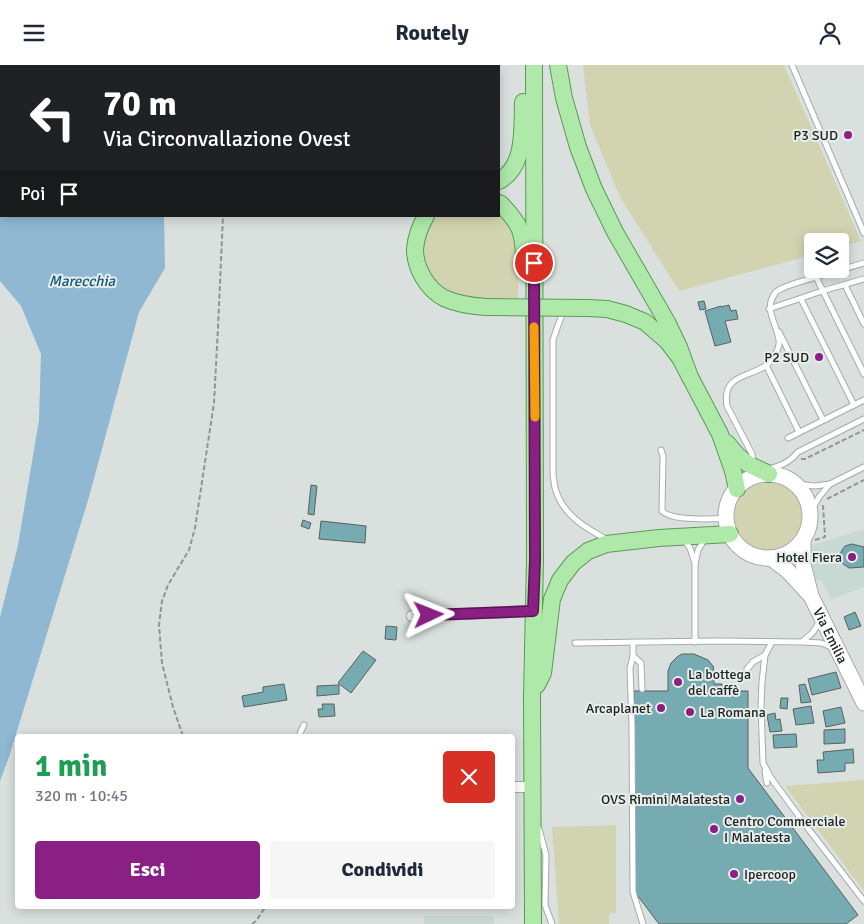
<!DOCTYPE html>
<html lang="it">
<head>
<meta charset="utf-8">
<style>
  :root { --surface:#fff; --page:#f6f6f7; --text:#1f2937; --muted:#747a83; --accent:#8a1f84 }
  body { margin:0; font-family:Signika,sans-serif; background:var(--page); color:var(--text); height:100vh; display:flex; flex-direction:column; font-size:19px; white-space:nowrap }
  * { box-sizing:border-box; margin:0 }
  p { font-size:16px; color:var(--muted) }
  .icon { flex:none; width:28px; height:28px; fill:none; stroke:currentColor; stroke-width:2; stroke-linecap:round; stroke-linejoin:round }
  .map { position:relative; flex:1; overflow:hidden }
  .drawer { position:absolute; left:15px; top:669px; width:500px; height:175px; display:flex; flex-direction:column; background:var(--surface); border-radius:5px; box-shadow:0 2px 12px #0003 }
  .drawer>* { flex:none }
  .hud { position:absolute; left:0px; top:0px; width:500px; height:152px; box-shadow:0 2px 12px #0003; background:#202124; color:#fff; overflow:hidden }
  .fabs { position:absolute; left:804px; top:168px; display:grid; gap:10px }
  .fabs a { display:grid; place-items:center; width:45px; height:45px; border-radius:5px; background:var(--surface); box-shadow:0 2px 12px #0003; font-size:25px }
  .pin { position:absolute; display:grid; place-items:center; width:42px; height:42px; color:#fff; margin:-21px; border:2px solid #fff; border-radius:50%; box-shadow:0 1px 5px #0007 }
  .me { position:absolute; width:55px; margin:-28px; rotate:88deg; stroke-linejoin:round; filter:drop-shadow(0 0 4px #0008) }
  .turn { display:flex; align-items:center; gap:18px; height:105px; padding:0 20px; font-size:22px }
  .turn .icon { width:65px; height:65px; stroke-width:2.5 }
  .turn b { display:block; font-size:35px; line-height:42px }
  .then { display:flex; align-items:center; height:48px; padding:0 20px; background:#0003; gap:10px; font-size:19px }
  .round { display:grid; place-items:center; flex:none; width:52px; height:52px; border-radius:5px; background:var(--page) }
  .head { display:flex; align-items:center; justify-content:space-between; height:85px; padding:0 20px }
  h1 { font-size:30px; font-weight:800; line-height:38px; color:#1e9e55 }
  .cta { display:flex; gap:10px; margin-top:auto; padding:10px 20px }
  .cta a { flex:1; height:58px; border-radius:5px; background:var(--accent); color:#fff; font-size:20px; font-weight:800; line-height:58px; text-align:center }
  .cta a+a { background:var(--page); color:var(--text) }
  header { display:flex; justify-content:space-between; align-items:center; height:65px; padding:0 20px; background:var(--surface); font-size:22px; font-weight:800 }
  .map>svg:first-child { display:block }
</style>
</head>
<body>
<header><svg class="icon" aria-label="menu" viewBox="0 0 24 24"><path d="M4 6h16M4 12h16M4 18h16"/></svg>Routely<svg class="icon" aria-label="person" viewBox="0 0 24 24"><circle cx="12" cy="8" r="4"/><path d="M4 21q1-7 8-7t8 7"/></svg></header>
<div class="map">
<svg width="864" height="859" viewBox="0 0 864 859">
  <rect width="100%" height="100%" fill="#d9e0de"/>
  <!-- built -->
  <g fill="#c8d8d3">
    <polygon points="864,464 864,522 831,534 821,515 817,515 812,504 811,485 813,480"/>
    <rect x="424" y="851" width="70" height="8"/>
  </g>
  <!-- green -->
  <g fill="#d2d4b1">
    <polygon points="583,0 784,0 861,176 840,182 840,176 812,176 812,190 679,226 620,132 590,60"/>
    <polygon points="499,145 519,174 518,234 468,233 452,228 434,215 423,193 424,167 435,151 499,151"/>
    <circle cx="769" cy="451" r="35"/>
    <polygon points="864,715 864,826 785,721"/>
    <polygon points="616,760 616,848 609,849 609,859 559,859 552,762"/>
  </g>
  <!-- water -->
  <polygon fill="#90b8d2" points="0,0 142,0 142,1 1,1 1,151 164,151 165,203 139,247 89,432 9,692 0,716 0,552 18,480 39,355 41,289 21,241 0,216"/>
  <!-- building -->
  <g fill="#75abb1" stroke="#5a6162">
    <polygon points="704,236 706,244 700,245 698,237"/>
    <polygon points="729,240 731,246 736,245 738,254 725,256 731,277 715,281 705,246 721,241 721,242"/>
    <polygon points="311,420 317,421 314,450 308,449"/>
    <polygon points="303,455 311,458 309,464 301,461"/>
    <polygon points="321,456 366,461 365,478 319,474"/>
    <polygon points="852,479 864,482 864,502 849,503 842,498 840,490 842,485 845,481"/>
    <polygon points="855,547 861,561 849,565 844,552"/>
    <polygon points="386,561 397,562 396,575 385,574"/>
    <polygon points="363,586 376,595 351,628 338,618"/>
    <polygon points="682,589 694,589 708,595 713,601 714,607 714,619 722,619 722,626 748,626 748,703 858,850 846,859 659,859 634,826 634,626 668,626 668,606 671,598 677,592"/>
    <polygon points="836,607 841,623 812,630 808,614"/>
    <polygon points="284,619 287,635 244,642 242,631 263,627 263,622"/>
    <polygon points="805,619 811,637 801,638 799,620"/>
    <polygon points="339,620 339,629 317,631 317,621"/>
    <polygon points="781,633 788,633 787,644 780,643"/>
    <polygon points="322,639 334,639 335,651 319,652 318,644 323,644"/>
    <polygon points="811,641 814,658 796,660 793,644"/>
    <polygon points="841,642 845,658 826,662 823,646"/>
    <polygon points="775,648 776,655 780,654 782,666 770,667 767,650"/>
    <polygon points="845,664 845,678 824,679 824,665"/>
    <polygon points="796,669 797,682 774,683 773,670"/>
    <polygon points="853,684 854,698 845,698 845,706 818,708 817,695 824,695 823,687"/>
  </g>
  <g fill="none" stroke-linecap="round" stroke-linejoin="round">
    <!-- service casing -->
    <g stroke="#a5acaa" stroke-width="7">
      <g id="service">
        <polyline points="792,0 864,168"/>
        <polyline points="816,212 864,198"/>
        <polyline points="845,220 864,259"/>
        <polyline points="801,234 854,340"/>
        <polyline points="769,244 822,226 864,214"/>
        <path d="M562,250L557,263L553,275V410C554,415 554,421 556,426C564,451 587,464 608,475"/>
        <polyline points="779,267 823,355"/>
        <polyline points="766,300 799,367"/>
        <polyline points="788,373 864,335"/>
        <path d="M661,385L663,391L662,446C674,457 710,453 726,454"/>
        <path d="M753,399L752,389L727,341C721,304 758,315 773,293C777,287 780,281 779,275C777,259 764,245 774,230C775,227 776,226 779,225C789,219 804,216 816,212L864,309"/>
        <path d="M768,404C781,401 790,397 798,387L864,354"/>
        <polyline points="796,419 815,421 830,419 864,402"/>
        <polyline points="810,448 819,432 830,419"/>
        <polyline points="684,475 690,483 695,498"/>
        <path d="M803,576C810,570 816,566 819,556"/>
        <polyline points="633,577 633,591 630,603 632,662 633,827 643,859"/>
        <polyline points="695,577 695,499 698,485 705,474"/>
        <polyline points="772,577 765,590 762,617 761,641 763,698 771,713 807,762 864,836"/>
        <polyline points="575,578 716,576 802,577 821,578 834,583"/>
        <polyline points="633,591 641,598 642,624"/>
        <polyline points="747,604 753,597 765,590"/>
        <polyline points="301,671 300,668 304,660"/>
        <polyline points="765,706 767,718"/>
        <polyline points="539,764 546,790 545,840 552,859"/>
      </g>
    </g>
    <!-- minor casing -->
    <g stroke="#a5acaa" stroke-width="12">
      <g id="minor">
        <polyline points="412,551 533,546"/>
        <polyline points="512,722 533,722"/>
      </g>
    </g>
    <!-- secondary casing -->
    <g stroke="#a5acaa" stroke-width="17">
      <g id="secondary">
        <circle cx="768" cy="451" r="42"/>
        <path id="s1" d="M803,475V499L811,531L864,638"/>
        <polyline points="771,493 788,506 808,528"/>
      </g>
    </g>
    <!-- primary casing -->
    <g stroke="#5a9b55" stroke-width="18">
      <g id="primary">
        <polyline points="558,0 564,33 578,82 594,124 615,167 667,257 679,282 690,312"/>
        <path d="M499,116C526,101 522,64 523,37"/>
        <path d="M499,138L501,139C520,159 524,167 524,195"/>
        <path d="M426,151C420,161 416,173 415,184C415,203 427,224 444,233C457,239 471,241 486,242"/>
        <polyline points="588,243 607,244 626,249 645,257 667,276 680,293 720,369 733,406 737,424"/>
        <polyline points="727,378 738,391 748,399 769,409"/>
        <polyline points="537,620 543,608 552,534 560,515 573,498 588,486 606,479 659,473 730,469"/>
        <polyline points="533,859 532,631 535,495 534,0"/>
      </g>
    </g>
    <!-- path -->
    <g stroke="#909593" stroke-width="2" stroke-dasharray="5 2.5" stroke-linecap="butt">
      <polyline points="173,0 173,1"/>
      <polyline points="801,394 805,394 864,365"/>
      <polyline points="827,434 864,415"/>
      <polyline points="815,475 825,472 823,440"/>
      <polyline points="183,671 173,642 162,598 159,560 162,536 168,520 189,485 195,463 214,338 218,263 223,151"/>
      <polyline points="252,859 256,856 266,841"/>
    </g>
    <!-- service -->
    <use href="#service" stroke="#fff" stroke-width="5"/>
    <!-- minor -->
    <use href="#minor" stroke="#fff" stroke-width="10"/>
    <!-- secondary -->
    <use href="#secondary" stroke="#fff" stroke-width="15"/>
    <!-- primary -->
    <use href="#primary" stroke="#aee9a9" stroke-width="16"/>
    <!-- primary-bridge casing -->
    <g stroke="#5a9b55" stroke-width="18" stroke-linecap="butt">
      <polyline id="primary-bridge" points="486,242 588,243"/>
    </g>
    <!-- primary-bridge -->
    <use href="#primary-bridge" stroke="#aee9a9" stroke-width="16"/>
  </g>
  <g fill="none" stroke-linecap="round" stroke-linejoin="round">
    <!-- route casing -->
    <g stroke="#5a1456" stroke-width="12">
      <polyline id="route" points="429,550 533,546 535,495 534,198"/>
    </g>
    <!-- route -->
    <use href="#route" stroke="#8a1f84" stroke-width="9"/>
    <!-- slow -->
    <polyline stroke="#f59e0b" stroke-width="9" points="534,262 535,352"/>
  </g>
  <!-- markers -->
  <g fill="#8a1f84" stroke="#e6edeb" stroke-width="2">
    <circle cx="848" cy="70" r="5"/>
    <circle cx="819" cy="292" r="5"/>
    <circle cx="852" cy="492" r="5"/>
    <circle cx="678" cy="617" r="5"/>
    <circle cx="661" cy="643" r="5"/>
    <circle cx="690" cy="647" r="5"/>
    <circle cx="740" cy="734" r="5"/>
    <circle cx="714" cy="764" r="5"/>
    <circle cx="734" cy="809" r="5"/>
  </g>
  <g text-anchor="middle" stroke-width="4" stroke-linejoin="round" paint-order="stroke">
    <!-- poi labels -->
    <g font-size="14" fill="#212423" stroke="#e6edeb" text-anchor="end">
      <text x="838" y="75">P3 SUD</text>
      <text x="809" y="297">P2 SUD</text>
      <text x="842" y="497">Hotel Fiera</text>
      <text x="688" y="614" text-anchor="start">La bottega<tspan x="688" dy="16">del caffè</tspan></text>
      <text x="651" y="648">Arcaplanet</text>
      <text x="700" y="652" text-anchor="start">La Romana</text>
      <text x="730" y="739">OVS Rimini Malatesta</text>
      <text x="724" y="761" text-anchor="start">Centro Commerciale<tspan x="724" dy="16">I Malatesta</tspan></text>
      <text x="744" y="814" text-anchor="start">Ipercoop</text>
    </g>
    <!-- street labels -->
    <g font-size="14" fill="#212423" stroke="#e6edeb">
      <text dy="5" stroke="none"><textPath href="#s1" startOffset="101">Via Emilia</textPath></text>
    </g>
    <!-- water labels -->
    <g font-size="15" font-style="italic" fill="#11587b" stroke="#e6edeb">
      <text x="82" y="221">Marecchia</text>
    </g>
  </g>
</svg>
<div class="fabs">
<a><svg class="icon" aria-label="layers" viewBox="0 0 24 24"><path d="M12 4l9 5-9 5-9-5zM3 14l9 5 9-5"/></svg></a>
</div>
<div class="pin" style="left:534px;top:198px;background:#d93025"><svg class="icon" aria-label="arrive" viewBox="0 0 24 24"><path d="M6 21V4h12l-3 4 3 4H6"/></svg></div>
<svg class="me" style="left:429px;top:550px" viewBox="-20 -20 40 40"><path d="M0-17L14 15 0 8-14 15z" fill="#8a1f84" stroke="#fff" stroke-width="4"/></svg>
<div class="hud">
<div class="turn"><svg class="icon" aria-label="left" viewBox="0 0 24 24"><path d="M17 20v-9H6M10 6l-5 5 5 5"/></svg><div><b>70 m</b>Via Circonvallazione Ovest</div></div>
<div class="then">Poi<svg class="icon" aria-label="arrive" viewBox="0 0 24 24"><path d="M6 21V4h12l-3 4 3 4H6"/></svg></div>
</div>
<section class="drawer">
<div class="head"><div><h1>1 min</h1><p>320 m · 10:45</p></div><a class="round" style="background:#d93025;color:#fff"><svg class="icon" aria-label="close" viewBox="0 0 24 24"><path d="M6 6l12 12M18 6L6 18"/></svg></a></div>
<div class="cta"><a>Esci</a><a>Condividi</a></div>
</section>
</div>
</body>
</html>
